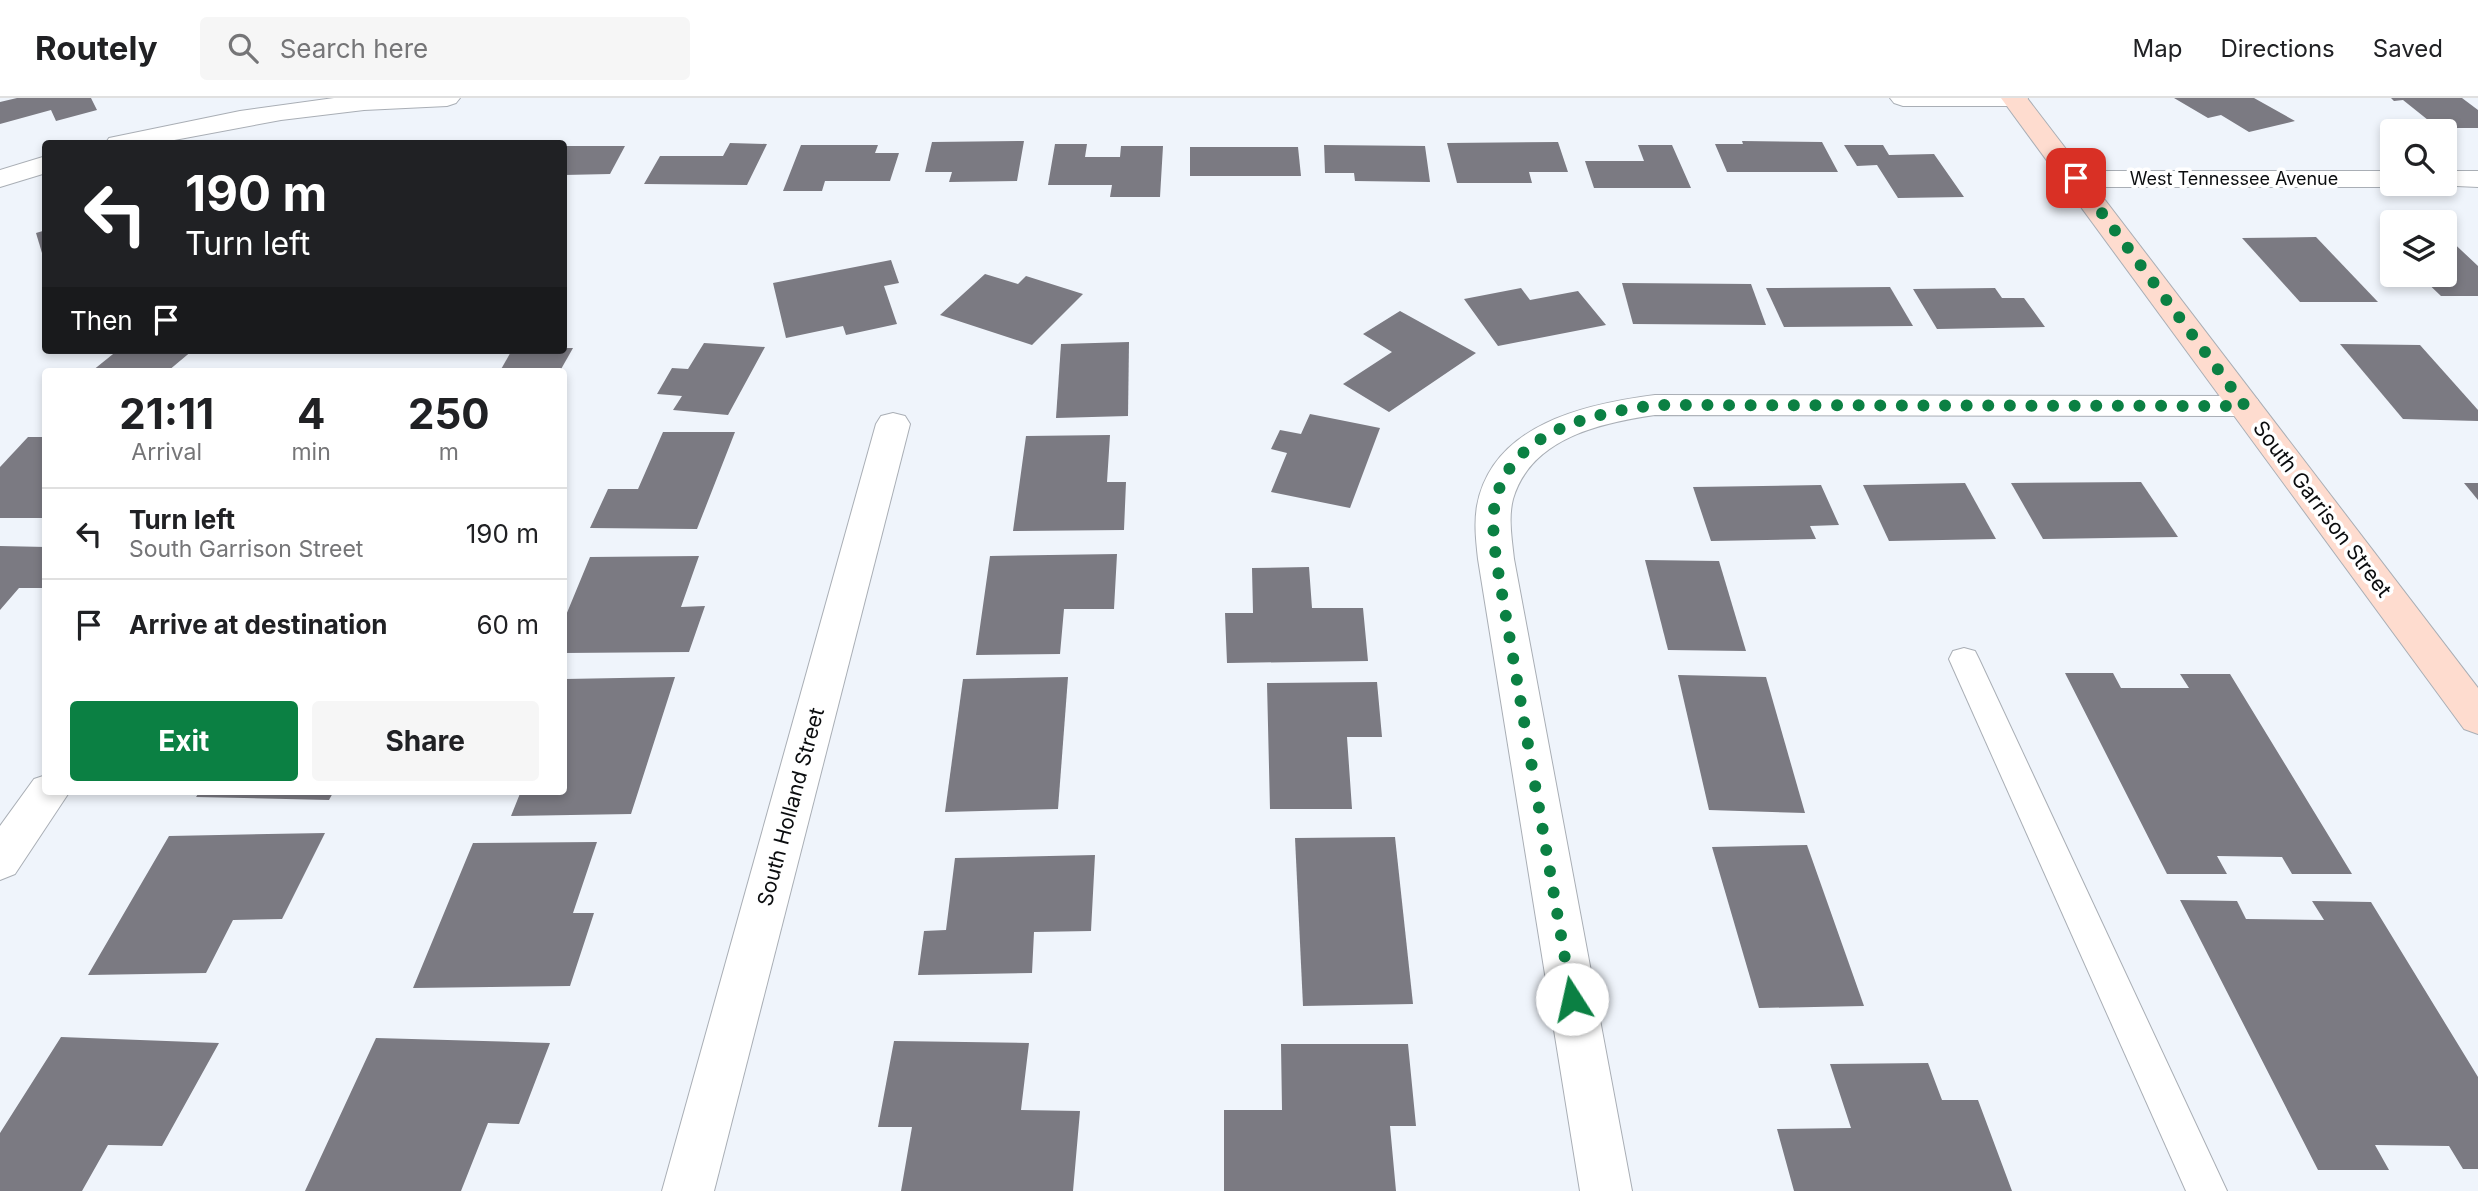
<!DOCTYPE html>
<html lang="en">
<head>
<meta charset="utf-8">
<style>
  :root { --surface:#fff; --page:#f6f6f6; --text:#202124; --muted:#757577; --line:#e0e0e0; --accent:#0b8043 }
  body { margin:0; font-family:Inter,sans-serif; background:var(--page); color:var(--text); height:100vh; display:flex; flex-direction:column; font-size:26px; white-space:nowrap }
  * { box-sizing:border-box; margin:0 }
  p { font-size:23px; color:var(--muted) }
  .icon { flex:none; width:38px; height:38px; fill:none; stroke:currentColor; stroke-width:2; stroke-linecap:round; stroke-linejoin:round }
  .map { position:relative; flex:1; overflow:hidden }
  .sheet { position:absolute; left:42px; top:270px; width:525px; height:427px; display:flex; flex-direction:column; background:var(--surface); border-radius:7px; box-shadow:0 4px 10px #0003 }
  .sheet>* { flex:none }
  .top-card { position:absolute; left:42px; top:42px; width:525px; height:214px; border-radius:7px; box-shadow:0 4px 10px #0003; background:#202124; color:#fff; overflow:hidden }
  .controls { position:absolute; left:2380px; top:21px; display:grid; gap:14px }
  .controls a { display:grid; place-items:center; width:77px; height:77px; border-radius:7px; background:var(--surface); box-shadow:0 4px 10px #0003; font-size:35px }
  .pin { position:absolute; display:grid; place-items:center; width:60px; height:60px; color:#fff; margin:-30px; border-radius:14px; box-shadow:0 4px 10px #0006 }
  .me { position:absolute; width:77px; margin:-38px; rotate:350deg; stroke-linejoin:round; filter:drop-shadow(0 0 5px #0008) }
  .turn { display:flex; align-items:center; gap:24px; height:147px; padding:0 28px; font-size:32px }
  .turn .icon { width:91px; height:91px; stroke-width:2.5 }
  .turn b { display:block; font-size:49px; line-height:60px }
  .then { display:flex; align-items:center; height:66px; padding:0 28px; background:#0003; gap:14px; font-size:26px }
  .eta { display:flex; justify-content:space-evenly; align-items:center; height:119px; text-align:center }
  .eta b { font-size:42px; font-weight:700; line-height:49px }
  .button { display:flex; gap:14px; margin-top:auto; padding:14px 28px }
  .button a { flex:1; height:80px; border-radius:7px; background:var(--accent); color:#fff; font-size:28px; font-weight:700; line-height:80px; text-align:center }
  .button a+a { background:var(--page); color:var(--text) }
  ul { padding:0; list-style:none }
  li { display:flex; align-items:center; gap:21px; height:91px; padding:0 28px; border-top:2px solid var(--line) }
  li div { flex:1 }
  li b { display:block; font-size:26px }
  li em { font-style:normal }
  header { display:flex; align-items:center; gap:42px; box-sizing:border-box; height:98px; padding:0 35px; background:var(--surface); border-bottom:2px solid var(--line) }
  header strong { font-size:33px }
  nav { display:flex; gap:38px; margin-inline-start:auto; font-size:24px }
  .search { width:490px; height:63px; background:var(--page); display:flex; align-items:center; gap:18px; box-sizing:border-box; padding:0 24px; border-radius:7px; color:var(--muted); font-size:26px }
  .map>svg:first-child { display:block }
</style>
</head>
<body>
<header>
<strong>Routely</strong>
<div class="search"><svg class="icon" aria-label="search" viewBox="0 0 24 24"><circle cx="10" cy="10" r="6"/><path d="M15 15l6 6"/></svg>Search here</div>
<nav><a>Map</a><a>Directions</a><a>Saved</a></nav>
</header>
<div class="map">
<svg width="2478" height="1093" viewBox="0 0 2478 1093">
  <rect width="100%" height="100%" fill="#eff4fb"/>
  <!-- building -->
  <g fill="#7b7a82">
    <polygon points="17,0 91,0 97,12 56,23 51,12 0,26 0,4"/>
    <polygon points="2174,0 2254,0 2295,23 2249,34 2221,17 2208,20"/>
    <polygon points="2391,0 2462,0 2478,12 2478,30 2438,30 2403,2 2394,3"/>
    <polygon points="1024,43 1017,83 949,84 952,74 925,74 932,44"/>
    <polygon points="1742,43 1822,44 1838,74 1727,74 1715,46 1743,46"/>
    <polygon points="1558,44 1568,74 1529,74 1532,85 1457,85 1447,45"/>
    <polygon points="730,45 767,46 747,87 644,86 660,58 723,58"/>
    <polygon points="1055,46 1087,46 1085,59 1120,59 1121,48 1163,48 1160,99 1110,99 1112,87 1048,87"/>
    <polygon points="801,47 878,47 875,55 899,55 890,83 825,83 822,93 783,93"/>
    <polygon points="1324,47 1425,48 1430,84 1355,83 1354,75 1325,75"/>
    <polygon points="1638,47 1672,47 1691,90 1594,90 1585,63 1644,63"/>
    <polygon points="1844,47 1883,47 1889,57 1934,56 1964,99 1898,100 1877,67 1857,68"/>
    <polygon points="564,48 625,48 610,76 564,77"/>
    <polygon points="1190,49 1298,49 1301,78 1190,78"/>
    <polygon points="46,132 46,164 45,165 36,135"/>
    <polygon points="2445,137 2478,168 2478,198 2441,198 2419,177 2445,177"/>
    <polygon points="2316,139 2378,204 2300,204 2242,140"/>
    <polygon points="891,162 899,185 884,188 897,226 846,237 843,228 786,240 773,185"/>
    <polygon points="985,176 1018,186 1026,178 1083,196 1032,247 940,217"/>
    <polygon points="1622,185 1751,186 1766,227 1633,226"/>
    <polygon points="1890,189 1913,228 1784,229 1766,190"/>
    <polygon points="1521,190 1530,202 1578,193 1606,227 1498,248 1464,201"/>
    <polygon points="1995,190 2002,200 2024,200 2045,229 1937,231 1913,191"/>
    <polygon points="1400,213 1476,255 1389,314 1343,286 1392,254 1363,236"/>
    <polygon points="1129,244 1128,318 1056,320 1061,246"/>
    <polygon points="704,245 765,249 728,317 673,312 682,298 657,296 672,270 688,271"/>
    <polygon points="2340,246 2420,247 2478,312 2478,323 2403,321"/>
    <polygon points="564,250 573,250 560,273 500,273 512,252"/>
    <polygon points="118,252 193,252 168,273 92,273"/>
    <polygon points="1310,316 1380,330 1350,410 1271,394 1287,355 1271,351 1280,332 1301,336"/>
    <polygon points="663,334 735,334 697,431 590,430 608,391 638,391"/>
    <polygon points="1110,337 1107,384 1126,384 1124,432 1013,433 1026,338"/>
    <polygon points="28,339 46,339 46,420 0,420 0,369"/>
    <polygon points="2141,384 2178,439 2043,441 2011,385"/>
    <polygon points="1965,385 1996,441 1889,443 1863,387"/>
    <polygon points="2464,385 2478,385 2478,402"/>
    <polygon points="1821,387 1839,427 1810,428 1816,441 1711,443 1693,389"/>
    <polygon points="0,448 46,449 46,490 19,490 0,512"/>
    <polygon points="1117,456 1114,511 1064,511 1060,556 976,557 990,458"/>
    <polygon points="699,458 681,509 705,508 689,554 564,555 564,522 590,459"/>
    <polygon points="1645,462 1719,463 1746,553 1668,552"/>
    <polygon points="1309,469 1312,510 1363,510 1368,563 1227,565 1225,515 1253,515 1252,470"/>
    <polygon points="2065,575 2113,575 2121,590 2189,590 2180,576 2230,576 2352,776 2292,776 2282,759 2217,758 2227,776 2167,776"/>
    <polygon points="1678,577 1766,579 1805,715 1709,712"/>
    <polygon points="675,579 631,716 511,718 521,693 564,693 565,581"/>
    <polygon points="1068,579 1058,711 945,714 963,581"/>
    <polygon points="1377,584 1382,639 1347,639 1352,711 1270,711 1267,585"/>
    <polygon points="200,693 334,693 329,702 196,699"/>
    <polygon points="325,735 282,821 233,822 206,875 88,877 169,738"/>
    <polygon points="1395,739 1413,906 1303,908 1295,740"/>
    <polygon points="597,744 573,815 594,815 570,888 413,890 473,745"/>
    <polygon points="1807,747 1864,908 1759,910 1712,749"/>
    <polygon points="1095,757 1091,833 1034,834 1032,875 918,877 924,833 946,832 955,760"/>
    <polygon points="2180,802 2237,803 2246,821 2324,822 2312,803 2371,804 2478,979 2478,1071 2463,1071 2449,1048 2375,1047 2389,1072 2318,1072"/>
    <polygon points="61,939 219,945 162,1048 108,1047 82,1093 0,1093 0,1035"/>
    <polygon points="376,940 550,945 519,1026 488,1025 461,1093 305,1093"/>
    <polygon points="894,943 1029,945 1021,1012 1080,1013 1073,1093 901,1093 912,1029 878,1029"/>
    <polygon points="1281,946 1408,946 1416,1028 1390,1028 1396,1093 1224,1093 1224,1012 1282,1012"/>
    <polygon points="1928,965 1942,1002 1978,1002 2012,1093 1794,1093 1777,1031 1851,1030 1830,966"/>
  </g>
  <g fill="none" stroke-linecap="round" stroke-linejoin="round">
    <!-- lane casing -->
    <g stroke="#a9aeb5" stroke-width="2">
      <polygon id="lane" points="1964,550 1975,553 1979,561 2227,1093 2186,1093 1949,561 1953,553"/>
    </g>
    <!-- street casing -->
    <g stroke="#a9aeb5" stroke-width="2">
      <g id="street">
        <polygon points="334,0 460,0 456,5 447,8 364,12 281,22 153,46 105,46 109,40 240,13"/>
        <polygon points="1890,0 2028,0 2024,5 2015,8 1903,8 1894,5"/>
        <polygon points="46,58 46,75 0,89 0,72"/>
        <polygon points="2076,73 2392,73 2392,86 2402,86 2392,89 2076,89 2066,87 2062,81 2066,75"/>
        <polygon points="2445,73 2478,73 2478,89 2435,87 2445,86"/>
        <path d="M1655,297L2245,298L2257,301L2261,308L2257,315L2245,318L1655,317C1600,325 1531,340 1513,401C1508,420 1512,442 1514,461L1632,1093H1580L1478,461C1476,443 1474,425 1477,408C1492,326 1586,306 1655,297Z"/>
        <polygon points="893,315 905,318 910,326 714,1093 662,1093 876,326 881,318"/>
        <polygon points="46,677 46,693 70,693 15,776 0,782 0,728 34,681"/>
      </g>
    </g>
    <!-- secondary casing -->
    <g stroke="#a9aeb5" stroke-width="2">
      <polygon id="secondary" points="2001,0 2027,0 2478,590 2478,636 2464,631"/>
    </g>
    <!-- lane -->
    <use href="#lane" fill="#fff" fill-rule="evenodd"/>
    <!-- street -->
    <use href="#street" fill="#fff" fill-rule="evenodd"/>
    <!-- secondary -->
    <use href="#secondary" fill="#fedccf" fill-rule="evenodd"/>
  </g>
  <g fill="none" stroke-linecap="round" stroke-linejoin="round">
    <!-- route -->
    <path stroke="#0b8043" stroke-width="12" stroke-dasharray="0 21.6" d="M1572,901L1496,461C1494,441 1491,420 1496,401C1513,332 1595,315 1655,307L2245,308L2076,80"/>
  </g>
  <g text-anchor="middle" stroke-width="7" stroke-linejoin="round" paint-order="stroke">
    <!-- far-street labels -->
    <g font-size="18" fill="#0b0d0f" stroke="#fff">
      <text x="2234" y="87">West Tennessee Avenue</text>
    </g>
    <!-- street labels -->
    <g font-size="21" fill="#0b0d0f" stroke="#fff">
      <text transform="translate(2322 411) rotate(53)" y="7">South Garrison Street</text>
      <text transform="translate(791 709) rotate(-75)" y="7">South Holland Street</text>
    </g>
  </g>
</svg>
<div class="controls">
<a><svg class="icon" aria-label="search" viewBox="0 0 24 24"><circle cx="10" cy="10" r="6"/><path d="M15 15l6 6"/></svg></a>
<a><svg class="icon" aria-label="layers" viewBox="0 0 24 24"><path d="M12 4l9 5-9 5-9-5zM3 14l9 5 9-5"/></svg></a>
</div>
<div class="pin" style="left:2076px;top:80px;background:#d93025"><svg class="icon" aria-label="arrive" viewBox="0 0 24 24"><path d="M6 21V4h12l-3 4 3 4H6"/></svg></div>
<svg class="me" style="left:1572px;top:901px" viewBox="-20 -20 40 40"><circle r="19" fill="#fff"/><path d="M0-13L10 11 0 6-10 11z" fill="#0b8043"/></svg>
<div class="top-card">
<div class="turn"><svg class="icon" aria-label="left" viewBox="0 0 24 24"><path d="M17 20v-9H6M10 6l-5 5 5 5"/></svg><div><b>190 m</b>Turn left</div></div>
<div class="then">Then<svg class="icon" aria-label="arrive" viewBox="0 0 24 24"><path d="M6 21V4h12l-3 4 3 4H6"/></svg></div>
</div>
<section class="sheet">
<div class="eta">
<div><b>21:11</b><p>Arrival</p></div>
<div><b>4</b><p>min</p></div>
<div><b>250</b><p>m</p></div>
</div>
<ul>
<li><svg class="icon" aria-label="left" viewBox="0 0 24 24"><path d="M17 20v-9H6M10 6l-5 5 5 5"/></svg><div><b>Turn left</b><p>South Garrison Street</p></div><em>190 m</em></li>
<li><svg class="icon" aria-label="arrive" viewBox="0 0 24 24"><path d="M6 21V4h12l-3 4 3 4H6"/></svg><div><b>Arrive at destination</b></div><em>60 m</em></li>
</ul>
<div class="button"><a>Exit</a><a>Share</a></div>
</section>
</div>
</body>
</html>
